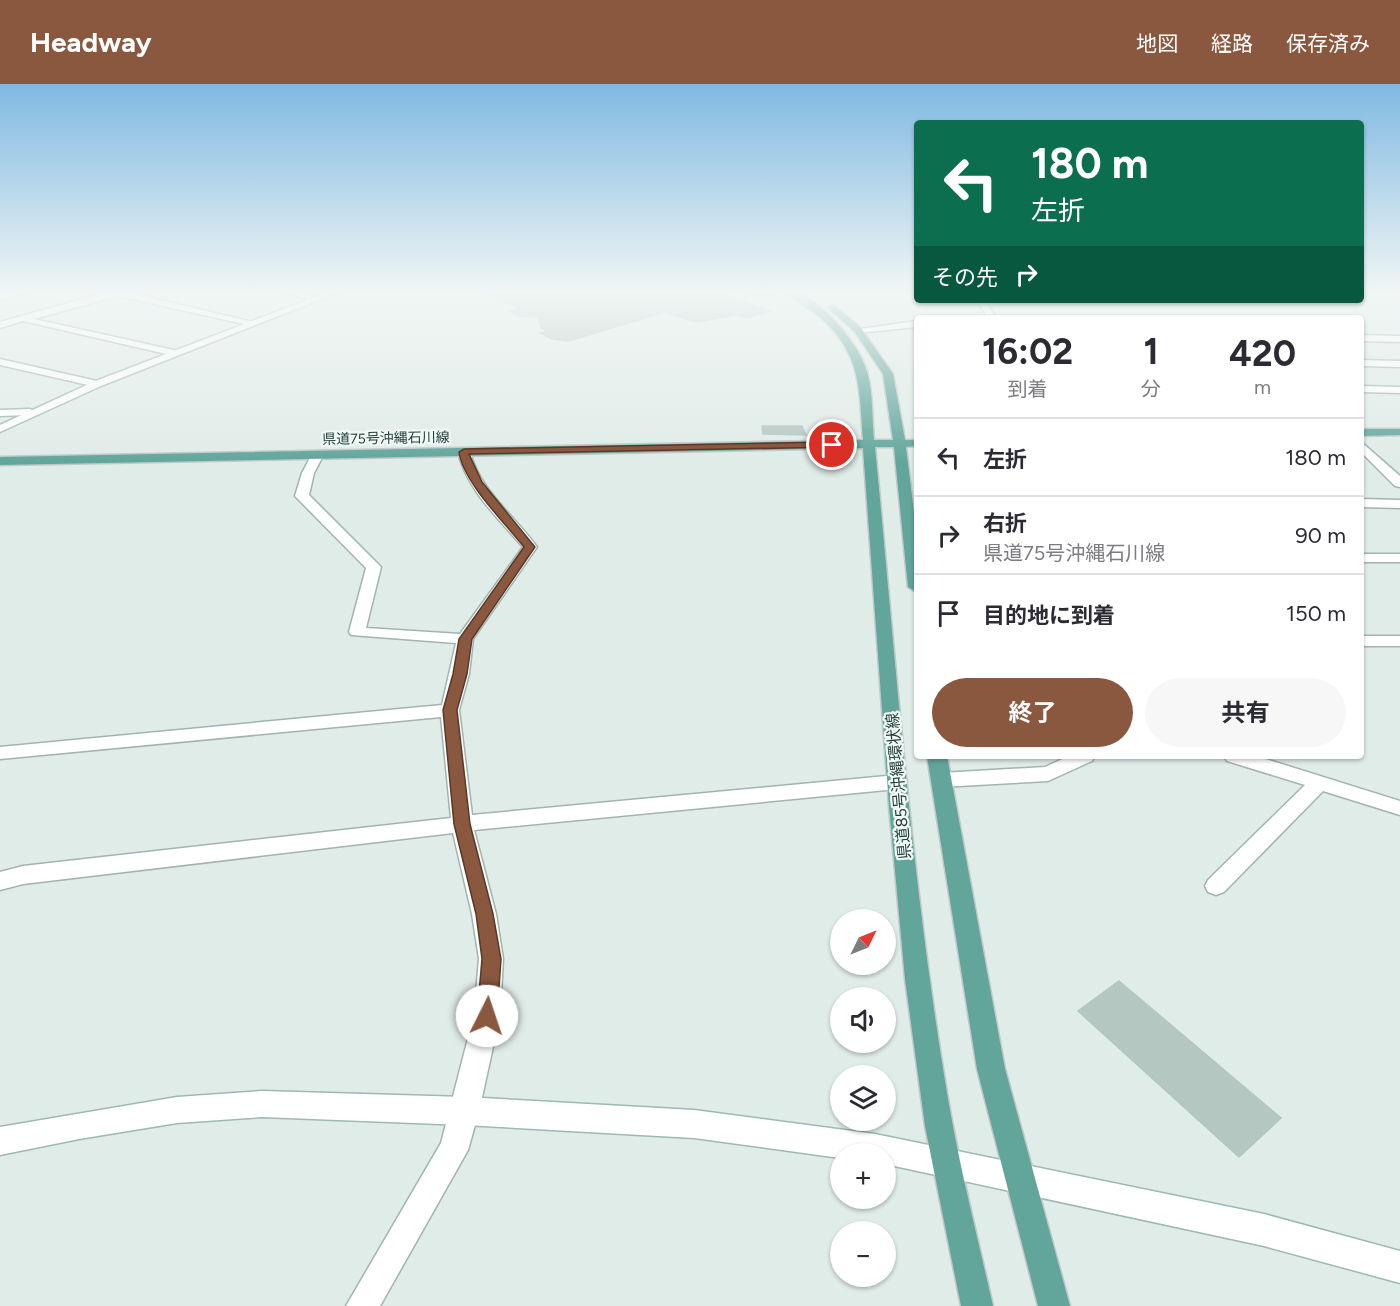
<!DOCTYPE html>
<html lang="ja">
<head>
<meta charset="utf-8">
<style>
  :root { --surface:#fff; --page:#f7f7f7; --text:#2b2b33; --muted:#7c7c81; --line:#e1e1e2; --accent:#8a573f }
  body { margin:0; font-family:Figtree,"Noto Sans JP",sans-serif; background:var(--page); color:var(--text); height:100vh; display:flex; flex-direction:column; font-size:22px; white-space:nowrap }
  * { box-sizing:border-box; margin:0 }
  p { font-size:20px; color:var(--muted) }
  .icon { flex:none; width:33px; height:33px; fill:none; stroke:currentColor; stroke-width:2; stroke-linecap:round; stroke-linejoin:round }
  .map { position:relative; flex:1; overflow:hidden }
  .panel { position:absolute; left:914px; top:231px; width:450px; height:444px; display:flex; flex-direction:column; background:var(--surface); border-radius:6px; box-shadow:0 2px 4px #0004 }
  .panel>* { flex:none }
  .banner { position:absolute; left:914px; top:36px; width:450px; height:183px; border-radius:6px; box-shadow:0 2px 4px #0004; background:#0b6e4f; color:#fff; overflow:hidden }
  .needle { width:39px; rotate:47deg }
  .controls { position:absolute; left:830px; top:825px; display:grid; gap:12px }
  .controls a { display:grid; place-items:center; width:66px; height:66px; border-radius:50%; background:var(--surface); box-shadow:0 2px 4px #0004; font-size:30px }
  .pin { position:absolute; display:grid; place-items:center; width:51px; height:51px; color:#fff; margin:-26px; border:3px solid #fff; border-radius:50%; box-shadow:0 2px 6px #0007 }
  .me { position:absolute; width:66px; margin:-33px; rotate:4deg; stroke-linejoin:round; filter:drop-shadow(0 0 4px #0008) }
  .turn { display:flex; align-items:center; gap:21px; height:126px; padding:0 18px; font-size:27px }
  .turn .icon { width:78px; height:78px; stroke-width:2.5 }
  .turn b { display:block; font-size:42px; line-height:51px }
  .then { display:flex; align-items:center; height:57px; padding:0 18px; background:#0003; gap:12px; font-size:22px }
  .eta { display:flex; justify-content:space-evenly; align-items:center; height:102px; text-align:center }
  .eta b { font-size:36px; font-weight:700; line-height:42px }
  .primary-button { display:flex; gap:12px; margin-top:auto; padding:12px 18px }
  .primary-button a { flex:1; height:69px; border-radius:36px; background:var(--accent); color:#fff; font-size:24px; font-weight:700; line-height:69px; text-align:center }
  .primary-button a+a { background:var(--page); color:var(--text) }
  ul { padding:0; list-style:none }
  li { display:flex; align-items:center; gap:18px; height:78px; padding:0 18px; border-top:2px solid var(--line) }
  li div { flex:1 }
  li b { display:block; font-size:22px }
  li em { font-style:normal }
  header { display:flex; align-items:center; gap:36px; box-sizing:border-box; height:84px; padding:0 30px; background:var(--accent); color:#fff }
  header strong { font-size:28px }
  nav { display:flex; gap:33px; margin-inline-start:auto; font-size:21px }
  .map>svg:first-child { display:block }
</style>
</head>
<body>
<header>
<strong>Headway</strong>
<nav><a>地図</a><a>経路</a><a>保存済み</a></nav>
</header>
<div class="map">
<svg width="1400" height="1222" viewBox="0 0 1400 1222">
  <rect width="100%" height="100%" fill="#e0ece8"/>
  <!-- building -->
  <g fill="#b5c7c1" stroke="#b2c6c0" stroke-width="1.5">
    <polygon points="479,208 716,208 771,227 747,234 738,231 696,238 665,228 569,257 552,255 540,249 548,247 541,244 538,233 519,232 509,227 520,224"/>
    <polygon points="746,208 764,208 776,213 758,215"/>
    <polygon points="762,342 802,342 806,351 763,350"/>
    <polygon points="1119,897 1281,1034 1239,1073 1078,927"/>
  </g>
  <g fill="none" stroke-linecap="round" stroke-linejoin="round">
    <!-- street casing -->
    <g stroke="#a2b4b0" stroke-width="3">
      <g id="street">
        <polygon points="107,208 127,208 257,239 253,242 118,212 34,235 178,267 178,271 175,272 23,237 0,244 0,238"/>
        <polygon points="281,208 296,208 319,214 315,217"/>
        <polygon points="977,216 985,216 996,234 988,234"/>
        <polygon points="916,237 916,243 858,249 853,246"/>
        <polygon points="1360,251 1400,252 1400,258 1360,257"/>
        <polygon points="0,275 97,297 102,300 97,303 0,281"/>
        <polygon points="1360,276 1400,277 1400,283 1360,282"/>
        <polygon points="1360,302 1400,303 1400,309 1360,308"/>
        <polygon points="0,326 30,325 36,328 30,331 0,332"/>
        <polygon points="1360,357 1400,392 1400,403 1395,402 1360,367"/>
        <path d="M464,364L470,368C480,407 514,431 537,463L473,555L469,590L459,626L472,731L897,691L904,693L907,698L904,703L897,705L474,746L496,830L503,875L500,931L479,1027L468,1066L380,1222H346L441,1059L474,931L479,875L472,830L453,749L23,800L0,806V788L23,782L451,734L441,633L0,675V663L442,621L456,559L351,551L349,548L366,484L295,412L302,389L312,370L322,367L324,370L314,389L309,411L381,483L366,544L460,550L523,463C498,434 467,406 458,368Z"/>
        <polygon points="1360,415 1400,416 1400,424 1360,423"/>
        <rect x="1360" y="470" width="40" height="8"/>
        <rect x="1360" y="552" width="40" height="10"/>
        <polygon points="1069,672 1095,672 1092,677 1048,697 941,703 934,701 931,696 934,691 941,689 1045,683"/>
        <polygon points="1224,672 1256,672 1400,717 1400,731 1323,707 1224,808 1216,811 1208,808 1205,802 1208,796 1305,701 1227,677"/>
      </g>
    </g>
    <!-- secondary casing -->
    <g stroke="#9db9b2" stroke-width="3">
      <g id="secondary">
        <polygon points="16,208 29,208 0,217 0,211"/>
        <polygon points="328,208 339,208 101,302 0,348 0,341 93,298"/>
        <polygon points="262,1007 465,1013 694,1026 875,1050 1264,1130 1400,1167 1400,1199 1264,1162 885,1080 885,1070 840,1070 840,1074 694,1054 465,1041 262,1033 177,1039 79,1055 0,1071 0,1043 177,1013"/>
      </g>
    </g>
    <!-- primary casing -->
    <g stroke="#c0c9c8" stroke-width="3">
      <g id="primary">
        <path d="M786,208C816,206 862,262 868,291C873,311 872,335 874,356H893L883,290L855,248L827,223L834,221L861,244L893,290L905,356H916V362L906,363L916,445V508L908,503L894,363H875C896,579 911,795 947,1009C959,1081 977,1151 993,1222H961L925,1042L905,895L889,722L863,364L0,381V373L863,356C859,305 862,270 820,233C809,224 796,217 786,208Z"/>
        <polygon points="1360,345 1400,345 1400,351 1360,352"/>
        <polygon points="927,672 947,672 1005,985 1070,1222 1038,1222 977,985"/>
      </g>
    </g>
    <!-- street -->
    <use href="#street" fill="#fff" fill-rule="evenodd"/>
    <!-- secondary -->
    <use href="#secondary" fill="#fff" fill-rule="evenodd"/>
    <!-- primary -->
    <use href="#primary" fill="#61a59b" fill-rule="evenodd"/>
  </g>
  <!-- sky -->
  <linearGradient id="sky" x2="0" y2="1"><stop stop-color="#7fb9e1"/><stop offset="0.55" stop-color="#f1f6f5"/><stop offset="1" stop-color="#f1f6f5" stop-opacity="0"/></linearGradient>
  <rect width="1400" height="379" fill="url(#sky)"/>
  <!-- route -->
  <path fill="#8a573f" stroke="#5a3929" stroke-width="1.5" d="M832,358L837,361L835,363L469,370L482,398L535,463L472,555L467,590L457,626L470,740L493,830L501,875L497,932L494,938L487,940L480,938L477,932L482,875L476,830L454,740L443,626L453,590L459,555L524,463C505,439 463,398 459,368L464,365Z"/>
  <g text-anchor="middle" stroke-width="4.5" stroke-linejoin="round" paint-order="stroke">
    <!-- far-street labels -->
    <g font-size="14" fill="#1f3e39" stroke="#f1f8f5">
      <text transform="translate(386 354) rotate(-1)" y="5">県道75号沖縄石川線</text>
    </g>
    <!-- street labels -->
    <g font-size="16" fill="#1f3e39" stroke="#f1f8f5">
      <text transform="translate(898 702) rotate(-95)" y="6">県道85号沖縄環状線</text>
    </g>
  </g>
</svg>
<div class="controls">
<a><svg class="needle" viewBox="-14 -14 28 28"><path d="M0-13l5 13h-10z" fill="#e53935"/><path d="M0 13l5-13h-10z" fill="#7c7c81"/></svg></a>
<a><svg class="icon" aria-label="sound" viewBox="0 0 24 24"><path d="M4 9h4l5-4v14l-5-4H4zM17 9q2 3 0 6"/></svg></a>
<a><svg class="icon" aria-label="layers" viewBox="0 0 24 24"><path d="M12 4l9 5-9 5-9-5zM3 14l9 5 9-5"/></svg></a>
<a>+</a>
<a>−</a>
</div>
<div class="pin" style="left:832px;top:361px;background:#d93025"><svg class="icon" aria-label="arrive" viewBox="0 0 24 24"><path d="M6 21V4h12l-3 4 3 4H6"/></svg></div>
<svg class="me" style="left:487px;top:932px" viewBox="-20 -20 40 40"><circle r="19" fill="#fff"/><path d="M0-13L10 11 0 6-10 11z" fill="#8a573f"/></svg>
<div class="banner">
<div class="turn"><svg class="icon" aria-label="left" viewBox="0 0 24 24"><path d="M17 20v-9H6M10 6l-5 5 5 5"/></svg><div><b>180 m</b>左折</div></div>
<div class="then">その先<svg class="icon" aria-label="right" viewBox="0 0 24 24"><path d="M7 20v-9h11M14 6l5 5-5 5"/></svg></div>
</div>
<section class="panel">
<div class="eta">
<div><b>16:02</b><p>到着</p></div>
<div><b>1</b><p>分</p></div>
<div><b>420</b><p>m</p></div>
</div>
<ul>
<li><svg class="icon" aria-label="left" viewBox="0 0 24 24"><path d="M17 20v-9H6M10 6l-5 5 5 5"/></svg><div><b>左折</b></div><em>180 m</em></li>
<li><svg class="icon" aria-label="right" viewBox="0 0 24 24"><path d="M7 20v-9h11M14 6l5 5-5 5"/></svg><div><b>右折</b><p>県道75号沖縄石川線</p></div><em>90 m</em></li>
<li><svg class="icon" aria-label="arrive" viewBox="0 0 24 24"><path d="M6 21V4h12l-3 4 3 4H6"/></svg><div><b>目的地に到着</b></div><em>150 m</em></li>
</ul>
<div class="primary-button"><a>終了</a><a>共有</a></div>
</section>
</div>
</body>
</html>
